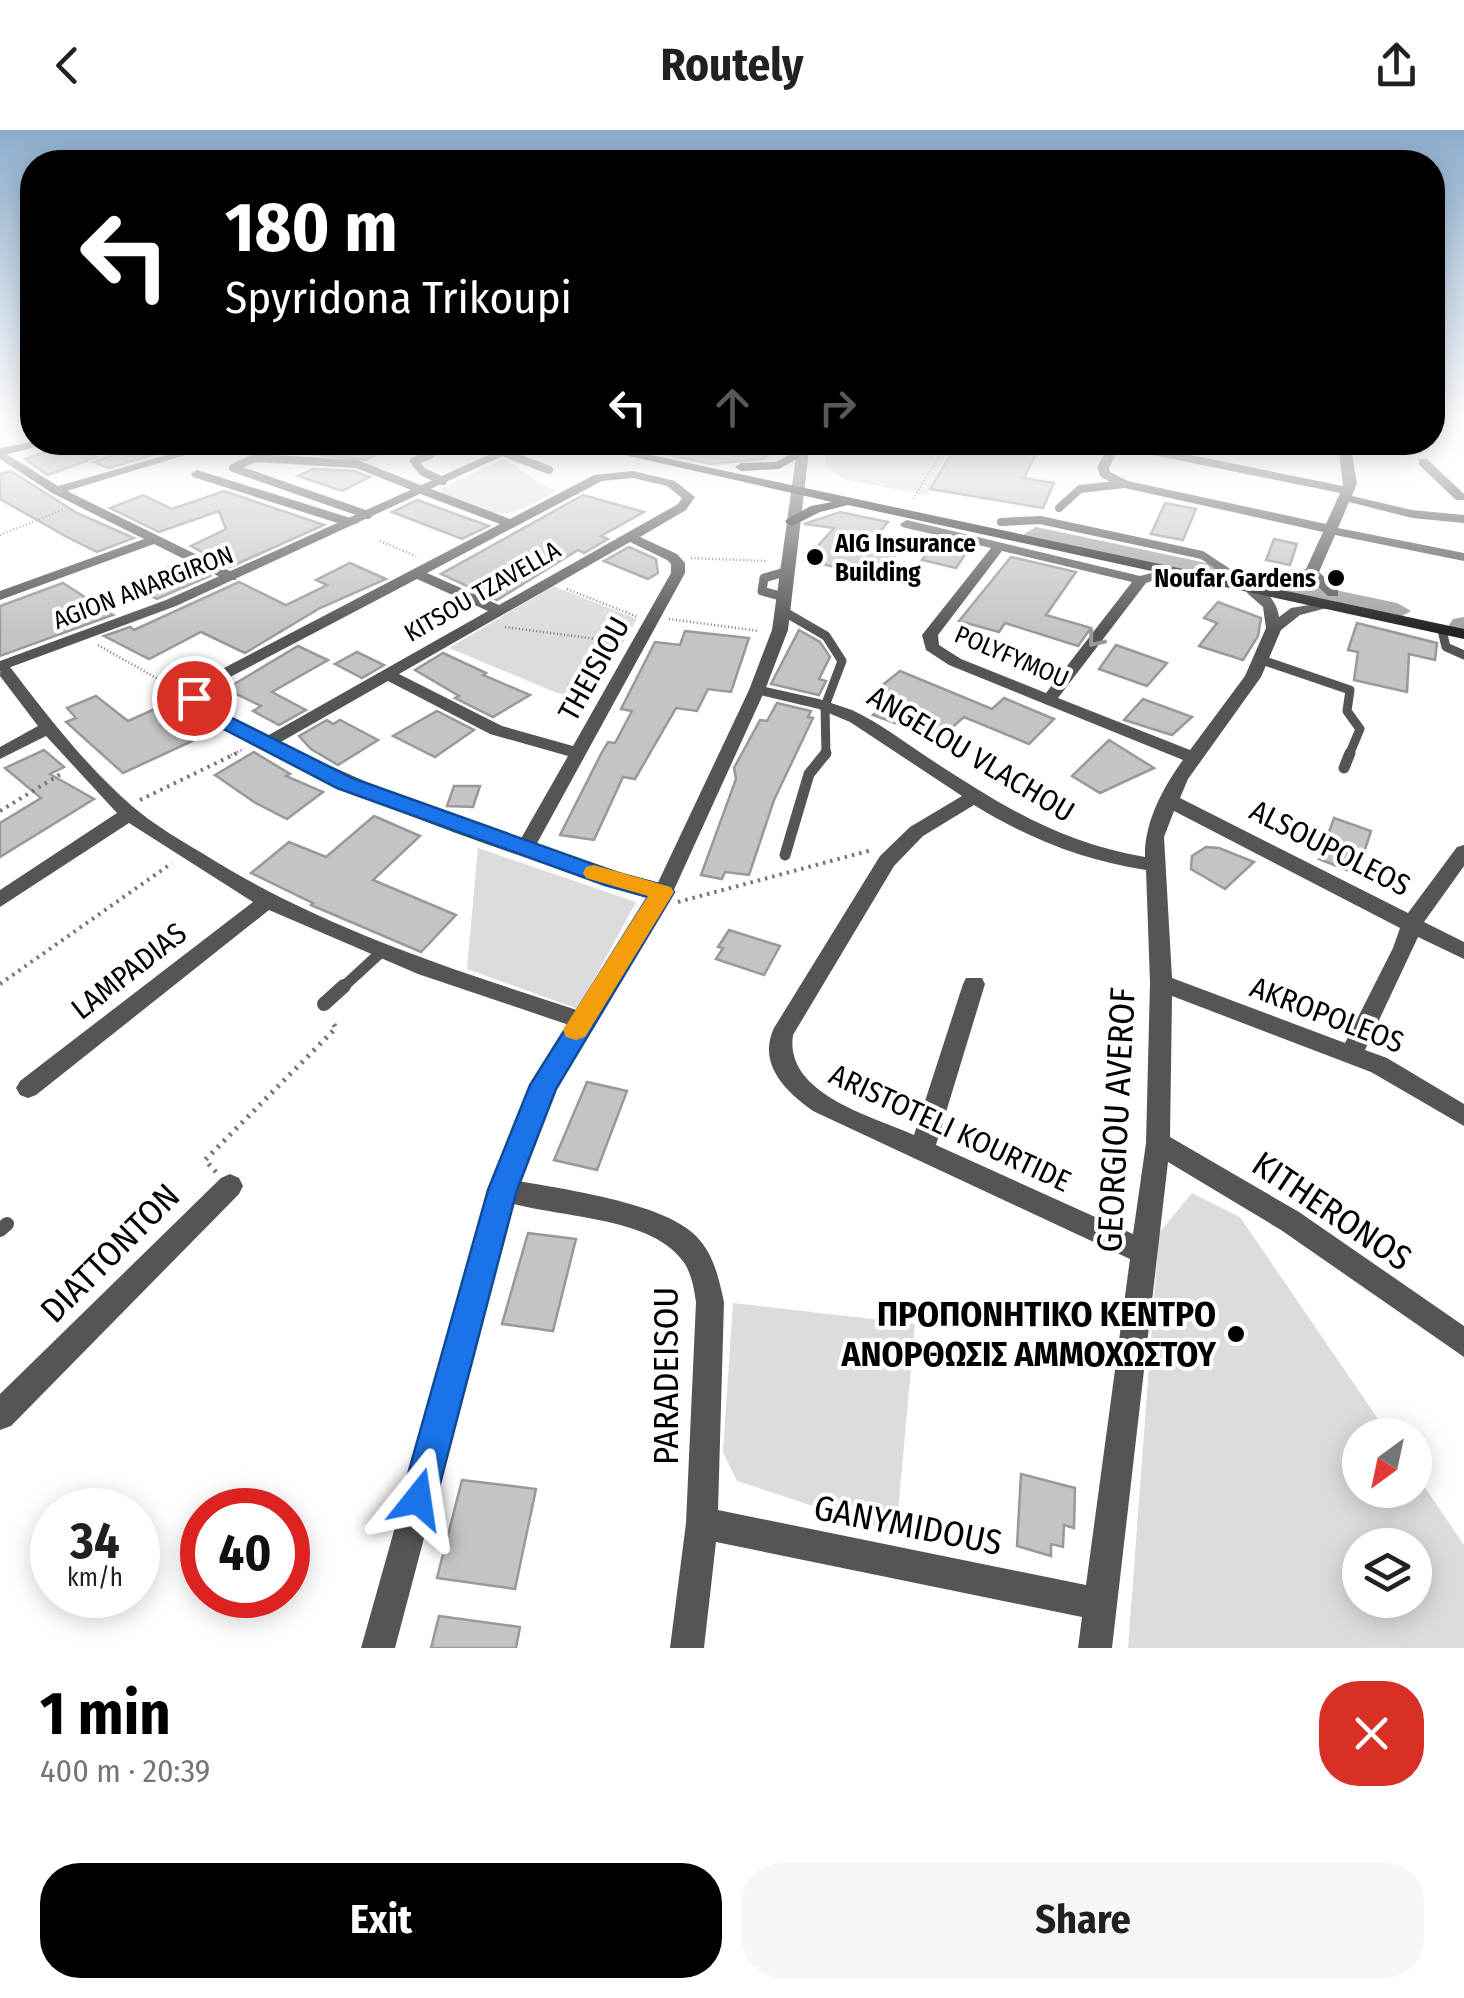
<!DOCTYPE html>
<html lang="en">
<head>
<meta charset="utf-8">
<style>
  :root { --surface:#fff; --page:#f6f6f6; --text:#202124; --muted:#757577; --accent:#000 }
  body { margin:0; font-family:"Fira Sans Condensed",sans-serif; background:var(--page); color:var(--text); height:100vh; display:flex; flex-direction:column; font-size:38px; white-space:nowrap }
  * { box-sizing:border-box; margin:0 }
  p { font-size:32px; color:var(--muted) }
  .icon { flex:none; width:55px; height:55px; fill:none; stroke:currentColor; stroke-width:2; stroke-linecap:round; stroke-linejoin:round }
  .map { position:relative; height:1518px; overflow:hidden }
  .details { display:flex; flex-direction:column; background:var(--surface); flex:1 }
  .details>* { flex:none }
  .guide { position:absolute; left:20px; top:20px; width:1425px; height:305px; border-radius:40px; box-shadow:0 5px 25px #0003; background:#000; color:#fff; overflow:hidden }
  .needle { width:65px; rotate:213deg }
  .fabs { position:absolute; left:1342px; top:1288px; display:grid; gap:20px }
  .fabs a { display:grid; place-items:center; width:90px; height:90px; border-radius:50%; background:var(--surface); box-shadow:0 5px 25px #0003; font-size:50px }
  .speed { position:absolute; left:30px; top:1358px; display:flex; gap:20px; font-size:50px; font-weight:700; text-align:center }
  .speed>* { display:grid; place-content:center; width:130px; height:130px; border-radius:50%; background:var(--surface); box-shadow:0 5px 25px #0003; line-height:1 }
  .speed small { font-size:25px; font-weight:400 }
  .speed .limit { border:15px solid #d22; background:#fff; color:#111 }
  .pin { position:absolute; display:grid; place-items:center; width:85px; height:85px; color:#fff; margin:-42px; border:5px solid #fff; border-radius:50%; box-shadow:0 2px 10px #0007 }
  .me { position:absolute; width:110px; margin:-55px; rotate:15deg; stroke-linejoin:round; filter:drop-shadow(0 0 8px #0008) }
  .turn { display:flex; align-items:center; gap:35px; height:210px; padding:0 40px; font-size:45px }
  .turn .icon { width:130px; height:130px; stroke-width:2.5 }
  .turn b { display:block; font-size:70px; line-height:85px }
  .lanes { display:flex; align-items:center; height:95px; padding:0 40px; background:#0003; justify-content:center; gap:50px; direction:ltr }
  .lanes .off { opacity:.35 }
  .round { display:grid; place-items:center; flex:none; width:105px; height:105px; border-radius:40px; background:var(--page) }
  .overview { display:flex; align-items:center; justify-content:space-between; height:170px; padding:0 40px }
  h1 { font-size:60px; font-weight:700; line-height:75px; color:var(--accent) }
  .cta { display:flex; gap:20px; margin-top:auto; padding:20px 40px }
  .cta a { flex:1; height:115px; border-radius:40px; background:var(--accent); color:#fff; font-size:40px; font-weight:700; line-height:115px; text-align:center }
  .cta a+a { background:var(--page); color:var(--text) }
  header { display:flex; justify-content:space-between; align-items:center; height:130px; padding:0 40px; background:var(--surface); font-size:45px; font-weight:700 }
  .map>svg:first-child { display:block }
</style>
</head>
<body>
<header><svg class="icon" aria-label="back" viewBox="0 0 24 24"><path d="M15 5l-7 7 7 7"/></svg>Routely<svg class="icon" aria-label="share" viewBox="0 0 24 24"><path d="M12 15V3M7 8l5-5 5 5M5 13v7h14v-7"/></svg></header>
<div class="map">
<svg width="1464" height="1518" viewBox="0 0 1464 1518">
  <rect width="100%" height="100%" fill="#fff"/>
  <!-- green -->
  <g fill="#dcdcdc" fill-rule="evenodd">
    <polygon points="829,313 829,312 952,313 926,365 843,349 825,336"/>
    <path d="M504,329C523,340 536,354 557,361C498,393 505,388 443,365L441,358Z"/>
    <polygon points="553,456 637,489 590,568 557,563 449,518"/>
    <polygon points="478,718 636,772 578,879 467,839"/>
    <path d="M1192,1063L1240,1087L1389,1305H1360V1360H1415V1343L1464,1415V1518H1128L1159,1103ZM1360,1415H1415V1470H1360Z"/>
    <polygon points="733,1173 915,1194 896,1403 737,1351 723,1322"/>
  </g>
  <g fill="none" stroke-linecap="round" stroke-linejoin="round">
    <!-- river -->
    <g fill="#a3a3a3" fill-rule="evenodd">
      <polygon points="1036,397 1397,473 1411,481 1397,489 1027,409 1024,404"/>
      <polygon points="1464,487 1464,503 1453,501 1449,495 1453,489"/>
    </g>
  </g>
  <!-- building -->
  <g fill="#c4c4c4" stroke="#999" stroke-width="2.5">
    <polygon points="283,312 401,312 366,330 305,323 282,316"/>
    <polygon points="647,312 689,312 703,320 714,312 784,312 763,329 711,334 638,318"/>
    <polygon points="958,312 1037,321 1024,348 1054,353 1043,378 930,359"/>
    <polygon points="68,314 97,327 48,345 25,329"/>
    <polygon points="136,316 155,324 109,338 94,332"/>
    <polygon points="313,339 354,341 370,347 342,361 298,346"/>
    <polygon points="11,341 77,383 134,408 97,422 65,406 0,369 0,344"/>
    <polygon points="224,361 324,395 230,437 191,416 226,399 219,381 159,402 110,378 143,365 172,379"/>
    <polygon points="583,365 644,382 601,406 608,409 584,423 578,420 497,470 441,444"/>
    <polygon points="417,370 489,396 462,409 392,382"/>
    <polygon points="1165,373 1196,379 1183,410 1151,404"/>
    <polygon points="840,382 888,392 876,407 905,413 878,447 805,430 834,398 804,394"/>
    <polygon points="937,409 945,411 970,417 956,438 922,430"/>
    <polygon points="1274,409 1297,414 1290,435 1266,430"/>
    <polygon points="629,417 656,429 658,443 648,449 604,431"/>
    <polygon points="1011,427 1076,442 1046,485 1091,498 1078,516 1005,493 999,502 959,491"/>
    <polygon points="182,432 210,446 157,469 124,454"/>
    <polygon points="350,433 386,449 320,478 245,523 201,502 149,529 104,506 130,497 134,500 239,452 286,475 327,455 316,450"/>
    <polygon points="63,453 113,485 0,526 0,476"/>
    <polygon points="1218,472 1261,488 1258,506 1243,530 1199,516 1217,493 1204,488"/>
    <polygon points="1357,493 1437,513 1435,530 1409,524 1407,562 1354,550 1358,522 1348,520"/>
    <polygon points="799,500 820,512 830,527 819,549 826,551 819,565 771,554"/>
    <polygon points="685,501 749,508 731,562 708,559 697,581 676,578 635,649 623,647 594,710 560,705 602,622 608,612 615,613 632,581 621,579 655,512 680,515"/>
    <polygon points="1116,515 1167,533 1147,556 1099,539"/>
    <polygon points="298,516 328,530 272,562 306,580 279,595 253,581 261,576 226,559"/>
    <polygon points="357,522 384,535 362,548 335,534"/>
    <polygon points="443,523 486,543 483,545 530,565 493,587 455,568 459,566 415,540"/>
    <polygon points="900,541 992,579 1004,568 1054,589 1029,614 964,587 939,609 873,585 881,578 864,570"/>
    <polygon points="96,566 128,591 175,570 214,601 123,643 66,592 76,588 67,578"/>
    <polygon points="1143,569 1192,587 1172,605 1124,590"/>
    <polygon points="777,573 811,581 808,587 813,588 774,670 749,745 725,742 722,749 701,745 736,649 734,638 760,590 767,591"/>
    <polygon points="437,581 474,600 435,627 393,606"/>
    <polygon points="327,590 333,594 340,590 378,610 338,635 311,619 299,606"/>
    <polygon points="1109,610 1154,638 1100,663 1072,646"/>
    <polygon points="44,620 64,637 50,644 94,669 0,727 0,693 41,668 5,638"/>
    <polygon points="254,622 290,644 286,646 323,662 287,689 254,672 215,645"/>
    <polygon points="454,656 480,656 473,677 447,676"/>
    <polygon points="374,686 420,706 373,750 456,785 421,822 311,775 313,773 251,743 289,712 326,727"/>
    <polygon points="1334,688 1371,701 1357,744 1319,729"/>
    <polygon points="1206,717 1219,718 1254,732 1225,759 1191,739 1192,726"/>
    <polygon points="729,800 780,816 764,845 716,829 723,818 718,817"/>
    <polygon points="587,952 627,961 597,1040 554,1030"/>
    <polygon points="528,1103 576,1109 553,1201 502,1194"/>
    <polygon points="1021,1344 1075,1358 1074,1398 1064,1395 1063,1417 1051,1414 1051,1426 1017,1416"/>
    <polygon points="462,1350 536,1359 515,1459 437,1448"/>
    <polygon points="439,1486 520,1497 516,1518 431,1518"/>
  </g>
  <g fill="none" stroke-linecap="round" stroke-linejoin="round">
    <!-- path-far2 -->
    <g stroke="#777" stroke-width="2.5" stroke-dasharray="1 2.5" stroke-linecap="butt">
      <polyline points="913,369 948,312"/>
      <polyline points="0,405 65,379"/>
      <polyline points="380,411 416,426"/>
      <polyline points="691,428 766,431"/>
      <polyline points="567,459 638,487"/>
      <polyline points="669,489 759,501"/>
      <polyline points="505,497 619,512"/>
      <polyline points="98,515 181,562"/>
      <polyline points="231,625 244,619"/>
    </g>
    <!-- path-far1 -->
    <g stroke="#777" stroke-width="4" stroke-dasharray="2.5 5" stroke-linecap="butt">
      <polyline points="140,670 237,623"/>
      <polyline points="0,681 64,642"/>
      <polyline points="678,772 872,720"/>
      <polyline points="0,854 172,733"/>
    </g>
    <!-- path -->
    <polyline stroke="#777" stroke-width="5" stroke-dasharray="2.5 6" stroke-linecap="butt" points="216,1042 205,1030 336,898 332,891"/>
    <!-- service-far3 -->
    <g stroke="#555" stroke-width="8">
      <polyline points="505,323 549,340"/>
      <polyline points="430,325 414,331 423,342 443,351"/>
      <polyline points="1059,378 1080,359 1124,354"/>
      <polyline points="368,385 233,338 255,328 357,334 422,360"/>
      <polyline points="1001,392 1040,390 1202,425 1223,439"/>
    </g>
    <!-- service-far2 -->
    <g stroke="#555" stroke-width="9">
      <polyline points="1219,437 1224,440"/>
      <polyline points="784,467 762,461 764,448 785,442"/>
      <polyline points="783,481 826,506 842,531 825,576 826,625"/>
      <polyline points="1442,500 1446,517 1464,525"/>
      <polyline points="1262,530 1350,560 1347,581 1360,599 1349,625"/>
    </g>
    <!-- service-far1 -->
    <g stroke="#555" stroke-width="11">
      <polyline points="1344,638 1350,623"/>
      <polyline points="785,725 809,644 826,623"/>
      <polyline points="341,859 379,824"/>
    </g>
    <!-- service -->
    <g stroke="#555" stroke-width="14">
      <polyline points="324,874 344,856"/>
      <polyline points="0,1100 7,1094"/>
    </g>
    <!-- minor -->
    <g fill="#555" fill-rule="evenodd">
      <path d="M1110,312H1126L1343,356L1338,312H1350L1357,353L1352,366L1412,380L1464,385V393L1412,388L1349,372L1338,398L1464,423V431L1335,405L1319,442L1338,460V466H1328L1309,448L1279,455V449L1306,439L1323,402L1120,357L1101,347L1097,338ZM1119,318L1340,363L1326,394L1128,351L1110,342L1109,338Z"/>
      <polygon points="198,316 208,318 67,361 236,444 236,450 226,450 154,414 0,470 0,461 144,409 52,363 0,329 0,320 58,356"/>
      <polygon points="1419,329 1427,329 1464,364 1464,370 1456,370 1419,335"/>
      <polygon points="197,340 357,390 359,393 347,396 193,347 191,344"/>
      <path d="M633,341L675,351L695,367L686,380L640,407L677,424L685,433V443L535,717L670,757L673,762L670,767L663,769C522,730 381,682 252,611C232,601 207,594 192,579L187,567L199,551L500,394L418,363V357H426L510,389L594,345ZM633,348L667,356L682,368L678,374L499,475L427,443L602,351ZM630,412L667,430L671,434V443L573,616L502,596L399,544ZM417,449L488,481L267,606L207,576L203,567L211,557ZM388,551L490,604L568,626L519,712L416,674L279,613Z"/>
      <path d="M907,390L1140,446L1171,438V444L1146,453L1058,568L1190,620L1245,546L1266,498L1263,477L1247,463V457C1264,455 1277,471 1279,487L1291,478L1327,472L1334,476L1300,485L1281,500L1261,547L1188,649L1180,668L1408,783L1457,717L1464,715V736L1424,792L1464,812V829L1418,807L1365,920L1387,928L1464,974V996L1371,942L1172,866L1170,1007L1299,1082L1464,1196V1227L1281,1100L1168,1032L1112,1518H1078L1082,1487L716,1412L704,1518H670L686,1393L696,1172C694,1159 692,1146 685,1134C652,1083 548,1089 494,1068L490,1060L494,1052L503,1048C553,1058 664,1071 697,1107C714,1125 719,1149 724,1172L718,1380L1086,1455L1130,1129L813,981C786,962 757,934 774,898L880,726L910,697L962,666L850,592L819,579L751,563L749,560L757,555L819,569L852,580C880,593 904,612 930,629C1001,675 1060,713 1145,727C1144,693 1163,657 1183,630L949,535L926,520L922,505L991,418L902,397L900,394ZM1002,421L1132,452L1046,563L961,529L939,515L938,505ZM974,675C1029,709 1083,730 1146,740L1150,853L1146,1013L1133,1104L936,1015L985,854L982,848H966L963,854L914,1005C872,986 784,964 793,905L894,736L923,706ZM1174,681L1400,798L1393,818L1345,913L1172,848L1164,707Z"/>
      <path d="M1,531L7,533C45,583 84,634 132,676C153,694 178,709 202,723C322,799 455,840 589,884L592,890L589,896L581,899L418,844L269,780L36,965L28,968L20,965L16,958L20,951L253,772L129,693L0,777V760L117,683L46,606L0,629V617L38,596L0,546Z"/>
      <polygon points="230,1044 239,1048 243,1056 239,1064 11,1296 0,1300 0,1264 221,1048"/>
    </g>
    <!-- tertiary -->
    <g fill="#555" fill-rule="evenodd">
      <polygon points="517,312 533,312 176,476 0,541 0,531 166,470"/>
      <polygon points="798,312 810,312 788,500 765,560 673,762 555,958 516,1060 395,1518 361,1518 490,1060 532,955 654,761 749,560 772,500"/>
    </g>
    <!-- secondary -->
    <g fill="#222" fill-rule="evenodd">
      <polygon points="32,312 55,312 0,326 0,318"/>
      <polygon points="567,312 590,312 1464,499 1464,509 848,375 820,382 792,396 785,392 787,389 811,376 832,372"/>
      <polygon points="800,319 806,323 804,325 779,339 741,341 735,337 741,333 776,332"/>
    </g>
  </g>
  <!-- one-way arrows -->
  <defs><path id="oneway-chevron" d="M-2-3.5L2.5 0L-2 3.5" fill="none" stroke-width="1.6" stroke-linecap="round" stroke-linejoin="round" transform="scale(2.5)"/></defs>
  <use stroke="#999" href="#oneway-chevron" transform="translate(1095 510) rotate(129)"/>
  <!-- sky -->
  <linearGradient id="sky" x2="0" y2="1"><stop stop-color="#8cadcc"/><stop offset="0.58" stop-color="#fff"/><stop offset="1" stop-color="#fff" stop-opacity="0"/></linearGradient>
  <rect width="1464" height="502" fill="url(#sky)"/>
  <!-- route -->
  <polygon fill="#1a73e8" stroke="#114b97" stroke-width="2.5" points="194,562 201,564 208,576 352,648 618,743 671,757 674,762 556,959 517,1060 436,1369 431,1382 418,1387 406,1382 401,1369 488,1060 530,955 648,767 605,755 337,658 193,583 185,568"/>
  <!-- slow -->
  <polygon fill="#f59e0b" points="594,735 671,757 674,762 585,907 576,910 566,907 563,900 648,766 586,748 583,743 586,737"/>
  <!-- markers -->
  <g fill="#000" stroke="#fff" stroke-width="4">
    <circle cx="815" cy="427" r="10"/>
    <circle cx="1336" cy="448" r="10"/>
    <circle cx="1236" cy="1204" r="10"/>
  </g>
  <g text-anchor="middle" stroke-width="8" stroke-linejoin="round" paint-order="stroke">
    <!-- far-poi labels -->
    <g font-size="25" font-weight="bold" fill="#000" stroke="#fff" text-anchor="start">
      <text x="835" y="422">AIG Insurance<tspan x="835" dy="29">Building</tspan></text>
      <text x="1316" y="457" text-anchor="end">Noufar Gardens</text>
    </g>
    <!-- far-street labels -->
    <g font-size="25" fill="#000" stroke="#fff">
      <text transform="translate(143 457) rotate(-21)" y="9">AGION ANARGIRON</text>
      <text transform="translate(482 461) rotate(-30)" y="9">KITSOU TZAVELLA</text>
      <text transform="translate(1012 526) rotate(23)" y="9">POLYFYMOU</text>
    </g>
    <!-- street labels -->
    <g font-size="30" fill="#000" stroke="#fff">
      <text transform="translate(594 539) rotate(-61)" y="10">THEISIOU</text>
      <text transform="translate(971 624) rotate(31)" y="10">ANGELOU VLACHOU</text>
      <text transform="translate(1330 718) rotate(27)" y="10">ALSOUPOLEOS</text>
      <text transform="translate(129 841) rotate(-38)" y="10">LAMPADIAS</text>
      <text transform="translate(1327 885) rotate(21)" y="10">AKROPOLEOS</text>
      <text transform="translate(950 998) rotate(25)" y="10">ARISTOTELI KOURTIDE</text>
    </g>
    <!-- near-street labels -->
    <g font-size="35" fill="#000" stroke="#fff">
      <text transform="translate(1116 990) rotate(-87)" y="12">GEORGIOU AVEROF</text>
      <text transform="translate(1332 1081) rotate(34)" y="12">KITHERONOS</text>
      <text transform="translate(110 1123) rotate(-45)" y="12">DIATTONTON</text>
      <text transform="translate(666 1246) rotate(-90)" y="12">PARADEISOU</text>
      <text transform="translate(908 1395) rotate(11)" y="12">GANYMIDOUS</text>
    </g>
    <!-- near-poi labels -->
    <g font-size="35" font-weight="bold" fill="#000" stroke="#fff" text-anchor="end">
      <text x="1216" y="1196">ΠΡΟΠΟΝΗΤΙΚΟ ΚΕΝΤΡΟ<tspan x="1216" dy="40">ΑΝΟΡΘΩΣΙΣ ΑΜΜΟΧΩΣΤΟΥ</tspan></text>
    </g>
  </g>
</svg>
<div class="fabs">
<a><svg class="needle" viewBox="-14 -14 28 28"><path d="M0-13l5 13h-10z" fill="#e53935"/><path d="M0 13l5-13h-10z" fill="#757577"/></svg></a>
<a><svg class="icon" aria-label="layers" viewBox="0 0 24 24"><path d="M12 4l9 5-9 5-9-5zM3 14l9 5 9-5"/></svg></a>
</div>
<div class="speed"><div>34<small>km/h</small></div><div class="limit">40</div></div>
<div class="pin" style="left:194px;top:568px;background:#d93025"><svg class="icon" aria-label="arrive" viewBox="0 0 24 24"><path d="M6 21V4h12l-3 4 3 4H6"/></svg></div>
<svg class="me" style="left:418px;top:1369px" viewBox="-20 -20 40 40"><path d="M0-17L14 15 0 8-14 15z" fill="#1a73e8" stroke="#fff" stroke-width="4"/></svg>
<div class="guide">
<div class="turn"><svg class="icon" aria-label="left" viewBox="0 0 24 24"><path d="M17 20v-9H6M10 6l-5 5 5 5"/></svg><div><b>180 m</b>Spyridona Trikoupi</div></div>
<div class="lanes"><svg class="icon" aria-label="left" viewBox="0 0 24 24"><path d="M17 20v-9H6M10 6l-5 5 5 5"/></svg><svg class="icon off" aria-label="ahead" viewBox="0 0 24 24"><path d="M12 20V5M6 11l6-6 6 6"/></svg><svg class="icon off" aria-label="right" viewBox="0 0 24 24"><path d="M7 20v-9h11M14 6l5 5-5 5"/></svg></div>
</div>
</div>
<section class="details">
<div class="overview"><div><h1>1 min</h1><p>400 m · 20:39</p></div><a class="round" style="background:#d93025;color:#fff"><svg class="icon" aria-label="close" viewBox="0 0 24 24"><path d="M6 6l12 12M18 6L6 18"/></svg></a></div>
<div class="cta"><a>Exit</a><a>Share</a></div>
</section>
</body>
</html>
